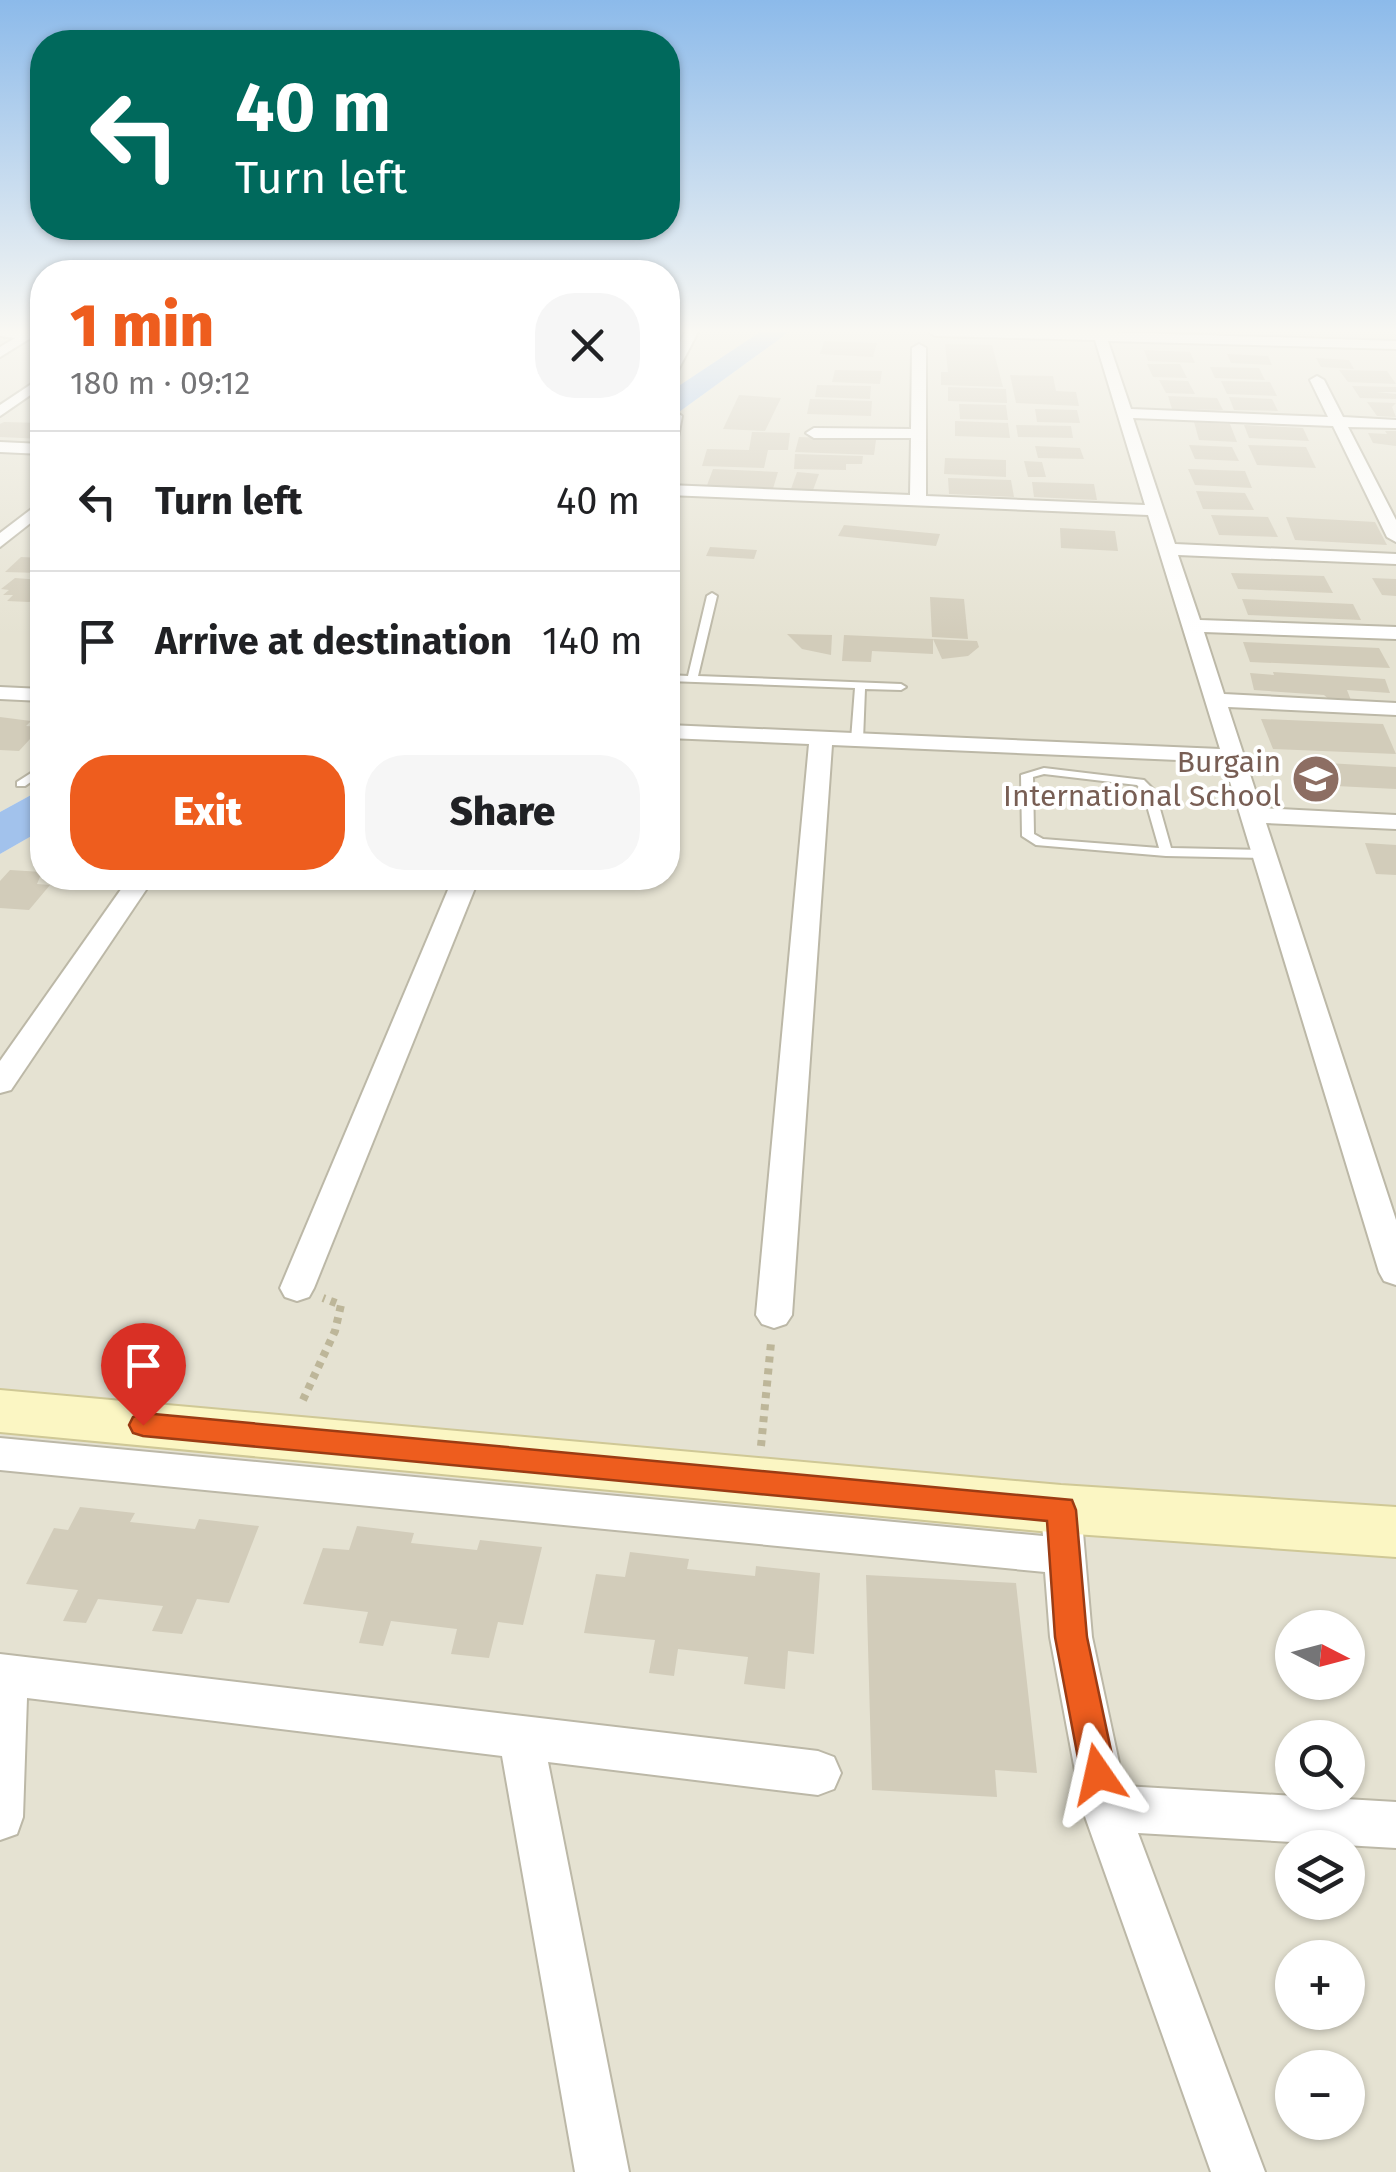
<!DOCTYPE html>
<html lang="en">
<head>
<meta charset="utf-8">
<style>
  :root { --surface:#fff; --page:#f6f6f6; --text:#202124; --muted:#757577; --line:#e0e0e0; --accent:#ee5d1e }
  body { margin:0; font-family:"Fira Sans",sans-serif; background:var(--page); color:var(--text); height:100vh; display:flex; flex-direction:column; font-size:38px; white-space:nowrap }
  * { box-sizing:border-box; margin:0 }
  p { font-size:32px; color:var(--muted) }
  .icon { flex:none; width:55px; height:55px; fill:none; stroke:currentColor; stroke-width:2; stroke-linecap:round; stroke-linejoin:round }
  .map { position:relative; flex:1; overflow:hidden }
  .drawer { position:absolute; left:30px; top:260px; width:650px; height:630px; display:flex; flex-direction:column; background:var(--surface); border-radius:40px; box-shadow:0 2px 8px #0004 }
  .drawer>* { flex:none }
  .top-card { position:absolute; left:30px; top:30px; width:650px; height:210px; border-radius:40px; box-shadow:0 2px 8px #0004; background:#00695c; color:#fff; overflow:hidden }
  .needle { width:65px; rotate:96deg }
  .buttons { position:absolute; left:1275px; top:1610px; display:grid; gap:20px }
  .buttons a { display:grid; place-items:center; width:90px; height:90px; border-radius:50%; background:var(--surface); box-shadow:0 2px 8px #0004; font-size:50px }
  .pin { position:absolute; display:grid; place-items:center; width:85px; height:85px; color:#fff; margin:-102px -42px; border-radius:50% 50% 50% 0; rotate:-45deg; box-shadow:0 0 10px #0007 }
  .pin .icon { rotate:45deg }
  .me { position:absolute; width:110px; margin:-55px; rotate:349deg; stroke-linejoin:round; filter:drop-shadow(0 0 8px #0008) }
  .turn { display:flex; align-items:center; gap:35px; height:210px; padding:0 40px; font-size:45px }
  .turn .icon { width:130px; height:130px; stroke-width:2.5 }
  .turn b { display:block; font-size:70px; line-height:85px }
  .round { display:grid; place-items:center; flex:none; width:105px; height:105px; border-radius:40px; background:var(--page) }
  .headline { display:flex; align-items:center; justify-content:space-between; height:170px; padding:0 40px }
  h1 { font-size:60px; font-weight:800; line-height:75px; color:var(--accent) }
  .primary-button { display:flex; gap:20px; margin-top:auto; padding:20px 40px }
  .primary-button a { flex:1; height:115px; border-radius:40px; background:var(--accent); color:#fff; font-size:40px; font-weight:800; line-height:115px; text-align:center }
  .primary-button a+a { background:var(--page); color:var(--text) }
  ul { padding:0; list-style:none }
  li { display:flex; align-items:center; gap:30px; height:140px; padding:0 40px; border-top:2px solid var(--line) }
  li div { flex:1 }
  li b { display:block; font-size:38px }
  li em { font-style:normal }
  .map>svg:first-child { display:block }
</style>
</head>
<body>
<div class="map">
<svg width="1396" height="2172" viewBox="0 0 1396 2172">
  <rect width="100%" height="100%" fill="#f1efe4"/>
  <!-- residential -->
  <g fill="#e5e2d2" fill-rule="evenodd">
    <polygon points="0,332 42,332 42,789 0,812"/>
    <polygon points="668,332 760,332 668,393"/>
    <path d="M789,332H1396V2172H0V854L42,830V878H668V420ZM1292,1628H1348V1682H1292ZM1292,1738H1348V1792H1292ZM1292,1848H1348V1902H1292ZM1292,1958H1348V2012H1292ZM1292,2068H1348V2122H1292Z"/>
  </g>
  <!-- water -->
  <g fill="#a2c2ec">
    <polygon points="760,332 789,332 668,420 668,393"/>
    <polygon points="42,789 42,830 0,854 0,812"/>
  </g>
  <!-- building -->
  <g fill="#d2ccba">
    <polygon points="824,341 877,343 873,357 820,354"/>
    <polygon points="945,344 992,345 1003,387 941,385 941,372 948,372"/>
    <polygon points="1144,350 1190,352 1195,363 1148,361"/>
    <polygon points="1227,354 1268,356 1272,365 1231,363"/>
    <polygon points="1316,358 1349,360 1354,369 1321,367"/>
    <polygon points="1147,364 1180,364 1187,378 1153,377"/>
    <polygon points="1210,367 1259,368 1265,380 1215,378"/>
    <polygon points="835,370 882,371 880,384 832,382"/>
    <polygon points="1339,370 1387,371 1396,384 1348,382"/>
    <polygon points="1010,375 1053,376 1056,391 1076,392 1079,406 1016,403"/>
    <polygon points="1159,380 1188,381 1195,394 1166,393"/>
    <polygon points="1221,381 1270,382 1277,396 1227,394"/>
    <polygon points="817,385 871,386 870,399 815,397"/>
    <polygon points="1352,386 1396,387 1396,392 1376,392 1396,394 1396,399 1360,398"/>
    <polygon points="948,387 1006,389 1007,403 948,401"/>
    <polygon points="739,395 781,398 765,431 723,429"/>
    <polygon points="1168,396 1217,398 1223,410 1172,409"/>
    <polygon points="1229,397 1272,399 1278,411 1234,410"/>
    <polygon points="810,399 872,401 871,416 807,414"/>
    <polygon points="1367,402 1396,403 1392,407 1396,417 1377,416"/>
    <polygon points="959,404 1006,405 1008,420 960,419"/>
    <polygon points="1035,409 1077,410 1080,423 1037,422"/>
    <polygon points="955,421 1008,423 1010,438 955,436"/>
    <polygon points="4,422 42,423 42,439 0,437 0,424"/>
    <polygon points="1194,422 1230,424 1237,442 1199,440"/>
    <polygon points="1016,425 1071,426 1073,438 1018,437"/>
    <polygon points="1244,425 1303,428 1309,441 1249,438"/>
    <polygon points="1385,431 1396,431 1396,446 1373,443 1368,433 1387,434"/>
    <polygon points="752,432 790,433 788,450 768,450 764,468 702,466 707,449 749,450"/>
    <polygon points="799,437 876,440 874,455 795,452"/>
    <polygon points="1189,445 1232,447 1239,461 1195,459"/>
    <polygon points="1248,445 1306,447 1316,468 1257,465"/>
    <polygon points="1035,446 1080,448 1084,459 1038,458"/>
    <polygon points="795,454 863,456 862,464 846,464 846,470 794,469"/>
    <polygon points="945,458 1006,460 1006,477 944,474"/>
    <polygon points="1024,461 1042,462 1046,477 1028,477"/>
    <polygon points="713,469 778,472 772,492 706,488"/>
    <polygon points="1188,469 1245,471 1252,488 1195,485"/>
    <polygon points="797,472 819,474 813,490 791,489"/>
    <polygon points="948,478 1011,480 1014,497 949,494"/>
    <polygon points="1032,482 1094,484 1097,500 1034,497"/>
    <polygon points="1196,491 1245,493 1254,510 1203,509"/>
    <polygon points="1211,515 1268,517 1278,537 1219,535"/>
    <polygon points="1286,517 1375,522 1387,545 1295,540"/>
    <polygon points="844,525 940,534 936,546 838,536"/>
    <polygon points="1060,528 1115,531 1118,551 1061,548"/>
    <polygon points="710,547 757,550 754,559 706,556"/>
    <polygon points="21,557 42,558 42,573 5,572"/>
    <polygon points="1231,573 1324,576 1333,593 1238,589"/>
    <polygon points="15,578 42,580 42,598 29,602 7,601 13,595 3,595 9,590 1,589"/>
    <polygon points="1372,578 1396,579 1396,596 1382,595"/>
    <polygon points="930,597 964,599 968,639 932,637"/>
    <polygon points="1242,599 1353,604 1361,620 1248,615"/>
    <polygon points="787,634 832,635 831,655 802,649"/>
    <polygon points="844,635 933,639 933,654 872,651 871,662 842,661"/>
    <polygon points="933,639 977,641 979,647 968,656 942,659"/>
    <polygon points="1243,642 1379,648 1390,668 1250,662"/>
    <polygon points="1273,672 1385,679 1390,693 1347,690 1352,703 1331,701 1324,695 1254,690 1250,673 1274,675"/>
    <polygon points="0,717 31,721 26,726 41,727 19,751 0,750"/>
    <polygon points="1261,719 1383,724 1396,754 1273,749"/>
    <polygon points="1327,763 1396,767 1396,789 1336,786"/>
    <polygon points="1365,843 1396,845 1396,875 1376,874"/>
    <polygon points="10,870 42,872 37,884 50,885 29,910 0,908 0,881"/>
    <polygon points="80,1507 135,1513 130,1522 195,1529 199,1519 259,1526 229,1603 197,1599 182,1634 152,1631 163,1606 98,1599 86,1623 63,1621 78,1590 26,1584 54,1528 68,1530"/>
    <polygon points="357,1526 414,1533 411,1543 477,1550 480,1540 542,1547 523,1625 498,1622 489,1658 451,1654 457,1629 391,1621 383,1646 359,1643 368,1612 303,1604 323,1548 349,1550"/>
    <polygon points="630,1552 689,1559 687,1569 755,1576 756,1566 820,1573 814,1654 788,1651 785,1689 744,1684 748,1657 678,1649 674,1676 649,1673 655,1640 584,1633 596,1574 625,1577"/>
    <polygon points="866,1575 1016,1583 1037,1773 995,1770 997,1797 872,1790"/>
  </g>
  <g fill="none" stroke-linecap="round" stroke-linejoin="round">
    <!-- lane casing -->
    <g stroke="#bcb8a7" stroke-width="4">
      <g id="lane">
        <polygon points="712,593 717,596 698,676 901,684 906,687 901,690 865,689 863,740 857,743 851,740 855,688 668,681 668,675 688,676 707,596"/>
        <polygon points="42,766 42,774 25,786 17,786 17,782"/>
        <path d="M1044,768L1144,780L1155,791L1171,848L1264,850L1270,854L1264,858L1166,856L1036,845L1022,836L1021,775ZM1044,774L1137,785L1143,792L1159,848L1043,839L1034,834L1033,777Z"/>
      </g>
    </g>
    <!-- street casing -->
    <g stroke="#bcb8a7" stroke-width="4">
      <g id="street">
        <polygon points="0,332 29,332 34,336 0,357 0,347 15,338 0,336"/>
        <polygon points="685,332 698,332 675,376 668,380 668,365"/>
        <polygon points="929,332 1105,332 1396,341 1396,349 1108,341 1131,409 1328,417 1310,380 1317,376 1324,380 1343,417 1396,420 1396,428 1348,427 1396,520 1396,542 1387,537 1333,426 1133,418 1175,544 1396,554 1396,564 1178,555 1200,620 1396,627 1396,639 1204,632 1224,694 1396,703 1396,715 1228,707 1261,808 1396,815 1396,829 1266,823 1396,1220 1396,1285 1384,1281 1379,1272 1224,762 832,745 792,1315 786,1324 774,1328 762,1324 756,1315 809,744 668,738 668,725 1220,749 1148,515 668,495 668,485 910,495 911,438 814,438 806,433 814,428 911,429 912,348 919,344 926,348 926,496 1145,505 1095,340 935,336"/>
        <polygon points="42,377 42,387 0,416 0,405"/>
        <polygon points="675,412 682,416 676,448 668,453 668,417"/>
        <polygon points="0,442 42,444 42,454 0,452"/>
        <polygon points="42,501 42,514 0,547 0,533"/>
        <polygon points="0,687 42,689 42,701 0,699"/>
        <polygon points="129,878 154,878 11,1090 0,1093 0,1061"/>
        <polygon points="453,878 479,878 314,1288 309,1297 297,1301 285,1297 280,1288"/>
        <polygon points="0,1438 1043,1536 1041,1509 1047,1497 1061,1492 1075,1497 1081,1509 1092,1637 1124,1786 1396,1802 1396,1848 1138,1833 1265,2172 1211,2172 1082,1808 1050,1637 1045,1572 0,1470"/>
        <polygon points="0,1654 818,1751 834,1757 841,1773 834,1789 818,1795 548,1762 629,2172 575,2172 502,1756 27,1698 23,1817 17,1834 0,1840"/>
      </g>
    </g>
    <!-- secondary casing -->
    <g stroke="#cfc896" stroke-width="4">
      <polygon id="secondary" points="0,1390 1061,1485 1396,1507 1396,1557 1061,1533 0,1432"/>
    </g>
    <!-- path -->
    <g stroke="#bdb699" stroke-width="8" stroke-dasharray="6 6" stroke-linecap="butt">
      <polyline points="303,1400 335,1331 341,1305 323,1298"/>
      <polyline points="761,1446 771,1343"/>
    </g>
    <!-- lane -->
    <use href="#lane" fill="#fff" fill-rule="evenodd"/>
    <!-- street -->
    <use href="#street" fill="#fff" fill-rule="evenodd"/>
    <!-- secondary -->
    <use href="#secondary" fill="#fbf6c3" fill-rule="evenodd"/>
  </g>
  <!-- sky -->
  <linearGradient id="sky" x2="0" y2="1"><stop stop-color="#8cbaea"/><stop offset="0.52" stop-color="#f9f8f3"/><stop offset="1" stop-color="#f9f8f3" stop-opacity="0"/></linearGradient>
  <rect width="1396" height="636" fill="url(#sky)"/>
  <!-- route -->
  <polygon fill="#ee5d1e" stroke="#9b3c14" stroke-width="2.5" points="143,1413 1072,1500 1076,1510 1087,1637 1116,1774 1111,1786 1098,1791 1086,1786 1081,1774 1055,1637 1047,1521 143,1436 133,1433 129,1425 133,1417"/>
  <!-- icons -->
  <defs>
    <g id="school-disc" transform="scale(2.5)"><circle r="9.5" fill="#8d6e63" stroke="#fff"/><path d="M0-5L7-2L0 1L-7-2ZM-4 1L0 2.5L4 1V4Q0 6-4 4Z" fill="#fff"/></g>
  </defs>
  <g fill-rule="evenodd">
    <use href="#school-disc" x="1316" y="779"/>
  </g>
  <g text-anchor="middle" stroke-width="8" stroke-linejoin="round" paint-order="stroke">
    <!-- far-education labels -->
    <g font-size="30" fill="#785e54" stroke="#fff" text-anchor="end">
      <text x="1281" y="772">Burgain<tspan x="1281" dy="34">International School</tspan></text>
    </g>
  </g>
</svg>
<div class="buttons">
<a><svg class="needle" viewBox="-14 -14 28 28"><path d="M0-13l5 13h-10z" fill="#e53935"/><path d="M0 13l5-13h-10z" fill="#757577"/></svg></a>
<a><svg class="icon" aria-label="search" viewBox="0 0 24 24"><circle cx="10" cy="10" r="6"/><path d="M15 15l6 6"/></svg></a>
<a><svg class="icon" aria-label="layers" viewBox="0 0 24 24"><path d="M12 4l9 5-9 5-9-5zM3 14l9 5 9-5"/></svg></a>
<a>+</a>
<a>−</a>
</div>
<div class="pin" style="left:143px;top:1425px;background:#d93025"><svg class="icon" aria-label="arrive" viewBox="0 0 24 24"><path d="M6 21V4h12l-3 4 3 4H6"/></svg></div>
<svg class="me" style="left:1098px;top:1774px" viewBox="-20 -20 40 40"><path d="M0-17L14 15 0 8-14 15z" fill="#ee5d1e" stroke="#fff" stroke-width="4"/></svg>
<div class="top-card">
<div class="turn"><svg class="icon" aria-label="left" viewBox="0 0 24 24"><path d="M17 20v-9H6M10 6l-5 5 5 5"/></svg><div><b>40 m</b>Turn left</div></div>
</div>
<section class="drawer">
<div class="headline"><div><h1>1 min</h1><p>180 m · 09:12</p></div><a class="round"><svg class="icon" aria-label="close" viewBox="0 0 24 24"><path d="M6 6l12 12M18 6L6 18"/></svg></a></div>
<ul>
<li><svg class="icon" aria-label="left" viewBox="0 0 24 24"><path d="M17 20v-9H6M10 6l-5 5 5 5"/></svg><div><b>Turn left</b></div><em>40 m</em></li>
<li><svg class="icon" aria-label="arrive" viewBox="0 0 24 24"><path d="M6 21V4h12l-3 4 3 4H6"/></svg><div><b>Arrive at destination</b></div><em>140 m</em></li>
</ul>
<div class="primary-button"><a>Exit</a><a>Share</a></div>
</section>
</div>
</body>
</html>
